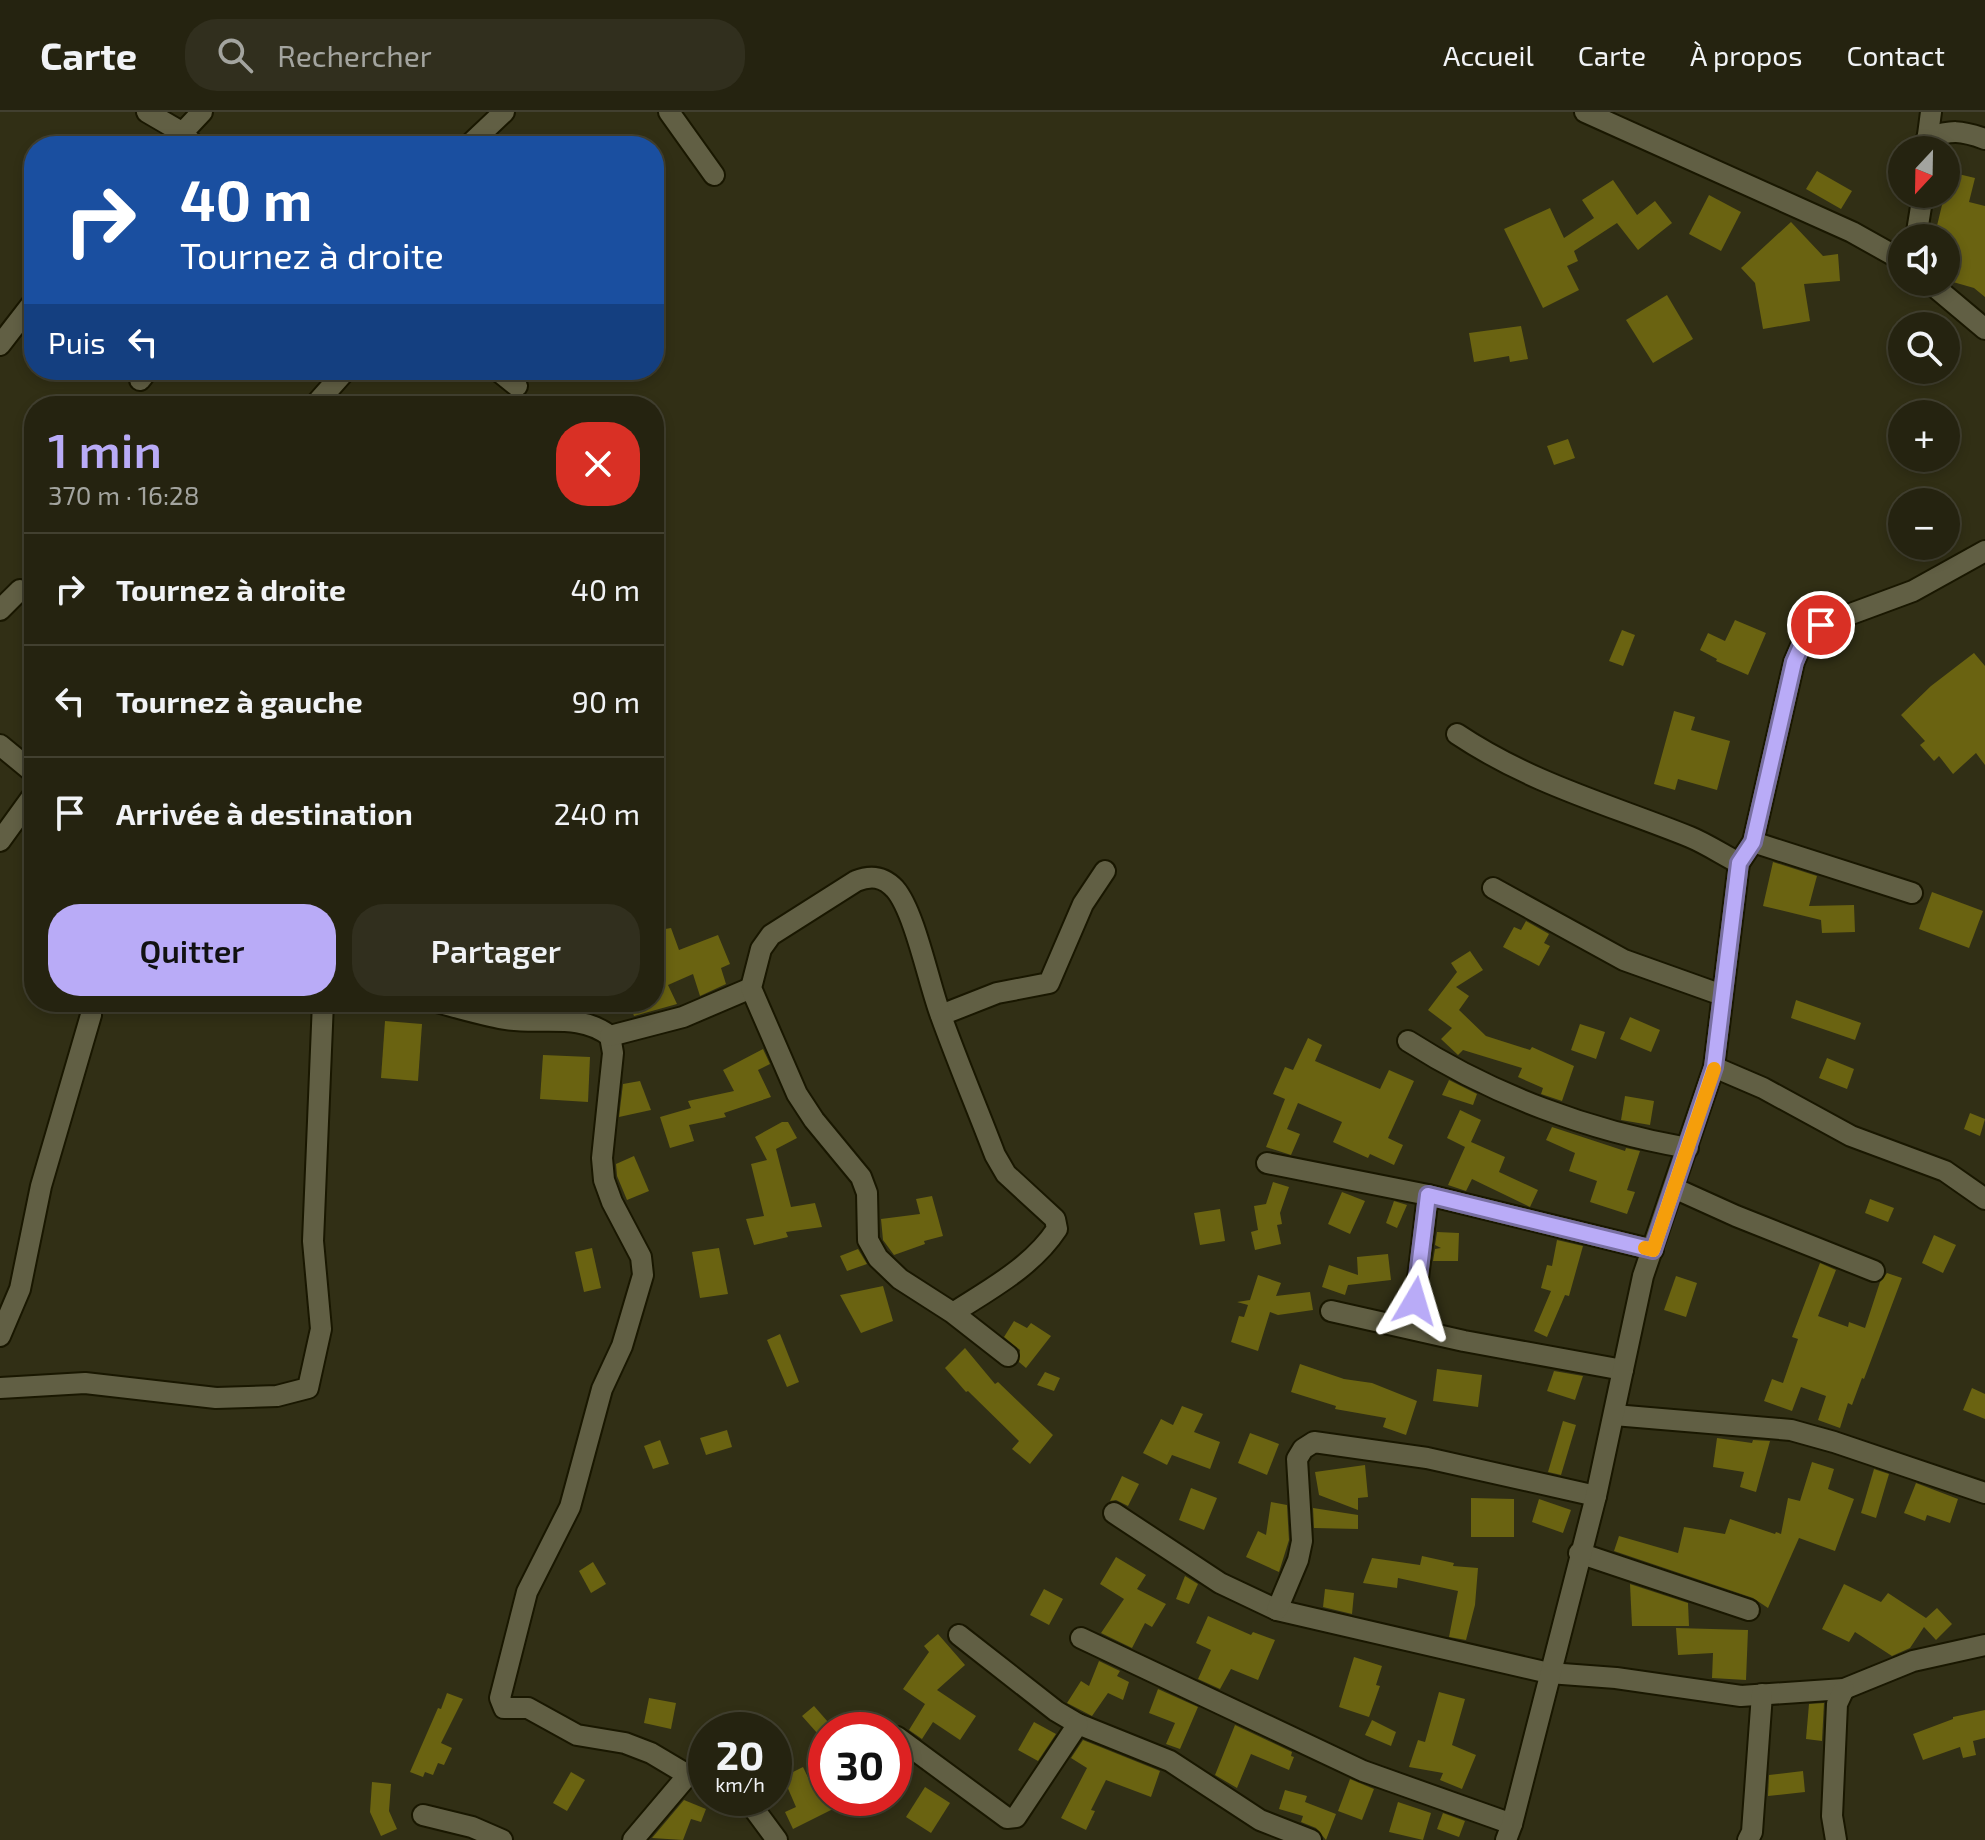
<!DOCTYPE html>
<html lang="fr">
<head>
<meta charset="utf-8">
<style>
  :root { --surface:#252310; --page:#312f1e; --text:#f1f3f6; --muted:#a3a49f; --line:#424030; --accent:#b9abf7 }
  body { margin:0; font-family:"Exo 2",sans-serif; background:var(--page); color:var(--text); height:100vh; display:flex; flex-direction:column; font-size:30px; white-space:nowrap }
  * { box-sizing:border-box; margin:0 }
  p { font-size:26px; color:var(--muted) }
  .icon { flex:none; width:44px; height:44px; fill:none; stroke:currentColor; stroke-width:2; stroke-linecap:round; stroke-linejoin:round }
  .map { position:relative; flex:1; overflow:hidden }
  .side { position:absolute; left:24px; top:284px; width:640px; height:616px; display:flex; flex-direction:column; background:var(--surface); border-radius:32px; box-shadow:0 4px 12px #0003,0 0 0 2px var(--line) }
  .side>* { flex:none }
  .banner { position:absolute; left:24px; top:24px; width:640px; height:244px; border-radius:32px; box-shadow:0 4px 12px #0003,0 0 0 2px var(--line); background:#1a4fa0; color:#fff; overflow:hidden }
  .needle { width:52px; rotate:202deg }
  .buttons { position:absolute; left:1888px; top:24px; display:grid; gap:16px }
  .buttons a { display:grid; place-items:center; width:72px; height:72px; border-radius:50%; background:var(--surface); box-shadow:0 4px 12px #0003,0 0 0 2px var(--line); font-size:40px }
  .speed { position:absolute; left:688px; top:1600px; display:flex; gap:16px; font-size:40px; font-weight:700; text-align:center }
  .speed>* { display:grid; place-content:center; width:104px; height:104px; border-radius:50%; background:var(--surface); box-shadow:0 4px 12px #0003,0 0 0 2px var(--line); line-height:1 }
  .speed small { font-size:20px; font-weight:400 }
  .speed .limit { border:12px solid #d22; background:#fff; color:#111 }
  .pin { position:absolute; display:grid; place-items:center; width:68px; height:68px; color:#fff; margin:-34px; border:4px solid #fff; border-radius:50%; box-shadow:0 2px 8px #0007 }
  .me { position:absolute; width:88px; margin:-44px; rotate:7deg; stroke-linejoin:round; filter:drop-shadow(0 0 6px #0008) }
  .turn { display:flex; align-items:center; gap:28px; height:168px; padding:0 24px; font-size:36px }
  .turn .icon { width:104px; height:104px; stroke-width:2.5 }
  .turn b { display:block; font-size:56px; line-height:68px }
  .then { display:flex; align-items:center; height:76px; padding:0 24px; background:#0003; gap:16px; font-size:30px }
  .round { display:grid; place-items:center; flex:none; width:84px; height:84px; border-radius:32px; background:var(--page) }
  .head { display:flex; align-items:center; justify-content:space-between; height:136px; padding:0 24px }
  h1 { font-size:48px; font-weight:600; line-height:60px; color:var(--accent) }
  .button { display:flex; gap:16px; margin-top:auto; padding:16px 24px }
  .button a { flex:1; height:92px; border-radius:32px; background:var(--accent); color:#111; font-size:32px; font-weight:600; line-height:92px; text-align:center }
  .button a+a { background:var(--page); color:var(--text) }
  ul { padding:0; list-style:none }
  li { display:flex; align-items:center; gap:24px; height:112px; padding:0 24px; border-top:2px solid var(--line) }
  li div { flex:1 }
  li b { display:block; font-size:30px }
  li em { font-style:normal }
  header { display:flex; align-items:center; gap:48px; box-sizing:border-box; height:112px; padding:0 40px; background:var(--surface); border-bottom:2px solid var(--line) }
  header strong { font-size:38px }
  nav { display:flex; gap:44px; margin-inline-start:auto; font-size:28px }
  .search { width:560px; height:72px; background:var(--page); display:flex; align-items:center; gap:20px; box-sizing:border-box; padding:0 28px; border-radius:32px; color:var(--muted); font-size:30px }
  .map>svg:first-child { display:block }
</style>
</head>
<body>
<header>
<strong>Carte</strong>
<div class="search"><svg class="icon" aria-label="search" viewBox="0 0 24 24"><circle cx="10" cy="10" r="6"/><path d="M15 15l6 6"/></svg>Rechercher</div>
<nav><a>Accueil</a><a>Carte</a><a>À propos</a><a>Contact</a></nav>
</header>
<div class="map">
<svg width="1985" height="1728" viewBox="0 0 1985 1728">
  <rect width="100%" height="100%" fill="#312f15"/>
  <!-- building -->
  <g fill="#6a6311">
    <polygon points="1817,59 1852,79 1841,97 1806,77"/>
    <polygon points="1950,60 1975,66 1969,90 1985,94 1985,185 1974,176 1953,170 1957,158 1946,156 1946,126 1934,126"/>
    <polygon points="1613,68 1637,103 1655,89 1672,111 1638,138 1617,111 1574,139 1578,149 1567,154 1579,178 1543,196 1504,117 1550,96 1564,126 1594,106 1582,88"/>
    <polygon points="1709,83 1741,100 1721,139 1689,122"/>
    <polygon points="1791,110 1823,144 1838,142 1840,169 1804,172 1810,209 1763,217 1755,171 1741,156"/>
    <polygon points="1667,183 1693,227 1653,251 1626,208"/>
    <polygon points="1521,214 1528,247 1510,250 1509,244 1474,250 1469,221"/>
    <polygon points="1568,327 1575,346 1554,353 1547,334"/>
    <polygon points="1735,508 1766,521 1748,563 1716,549 1717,547 1700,538 1708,521 1725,529"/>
    <polygon points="1622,518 1635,523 1623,554 1609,549"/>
    <polygon points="1974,541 1985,554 1985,653 1976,641 1953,662 1939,644 1934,649 1920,633 1925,629 1901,603 1931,574"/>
    <polygon points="1674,599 1695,605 1691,618 1730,629 1717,678 1678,667 1675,678 1654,672"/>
    <polygon points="1773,750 1817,764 1809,794 1854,793 1855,820 1822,821 1821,808 1763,794"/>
    <polygon points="1932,780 1983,799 1969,836 1919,817"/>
    <polygon points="1526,809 1549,822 1544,831 1550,834 1539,854 1503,835 1514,815 1521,818"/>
    <polygon points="671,816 679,838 718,823 730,852 721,856 726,872 700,884 693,862 668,873 677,892 634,904 629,890 654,890 654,819"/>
    <polygon points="1470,839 1483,858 1456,875 1469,884 1459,898 1486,924 1530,938 1532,935 1574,954 1562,989 1541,982 1543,976 1518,965 1522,956 1463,938 1458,943 1441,927 1452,916 1428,898 1457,860 1451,851"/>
    <polygon points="1796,888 1861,911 1855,928 1791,906"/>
    <polygon points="1630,905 1660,918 1651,940 1620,927"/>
    <polygon points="385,909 422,912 418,969 381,966"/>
    <polygon points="1580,912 1605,920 1596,947 1571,938"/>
    <polygon points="1308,926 1322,933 1315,949 1380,977 1389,958 1414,969 1388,1026 1403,1033 1394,1053 1370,1042 1368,1046 1333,1030 1342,1010 1298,991 1287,1017 1300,1022 1291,1043 1266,1035 1285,987 1273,982 1285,955 1293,958"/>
    <polygon points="763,937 770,952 758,958 771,985 724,1001 726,1005 689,1013 694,1029 670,1036 660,1005 691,996 688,989 734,979 723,958"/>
    <polygon points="543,943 590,945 588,990 540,987"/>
    <polygon points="1827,946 1854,957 1847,977 1819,966"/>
    <polygon points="1449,968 1477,982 1473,993 1442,983"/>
    <polygon points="640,969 651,998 619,1005 623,972"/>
    <polygon points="1625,984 1654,989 1650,1013 1621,1008"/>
    <polygon points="1460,998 1481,1008 1471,1030 1505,1045 1499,1060 1538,1078 1530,1095 1472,1067 1466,1079 1448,1073 1465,1035 1447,1026"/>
    <polygon points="1970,1001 1985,1007 1980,1024 1964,1017"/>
    <polygon points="782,1010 788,1010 797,1026 776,1037 791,1095 815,1091 822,1115 786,1120 788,1125 754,1133 746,1107 764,1104 751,1052 767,1048 755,1025"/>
    <polygon points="1552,1015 1625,1039 1626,1036 1640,1039 1627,1078 1635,1080 1627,1102 1590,1090 1597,1069 1569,1059 1575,1041 1546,1028"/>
    <polygon points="634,1044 649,1079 627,1088 617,1064 616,1052"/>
    <polygon points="1273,1070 1289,1075 1280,1101 1282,1112 1277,1113 1281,1132 1255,1138 1251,1120 1258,1118 1254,1094 1266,1092"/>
    <polygon points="1342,1080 1365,1089 1350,1122 1328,1112"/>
    <polygon points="932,1084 943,1124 924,1129 925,1132 894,1143 883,1128 881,1107 920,1102 916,1087"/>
    <polygon points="1870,1087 1894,1096 1888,1110 1865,1101"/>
    <polygon points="1394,1089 1407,1093 1397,1116 1386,1111"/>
    <polygon points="1220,1097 1225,1129 1200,1133 1194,1101"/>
    <polygon points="1437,1120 1459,1121 1458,1149 1433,1149 1435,1137 1441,1136 1435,1133"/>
    <polygon points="1934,1123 1956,1133 1943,1161 1922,1151"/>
    <polygon points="1557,1128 1583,1134 1569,1184 1565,1183 1547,1225 1534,1219 1551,1179 1541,1176 1547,1153 1552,1154"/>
    <polygon points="592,1136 601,1176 584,1180 575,1140"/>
    <polygon points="719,1136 728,1182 700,1186 692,1140"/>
    <polygon points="858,1137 867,1152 847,1159 840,1144"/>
    <polygon points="1388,1142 1391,1168 1348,1173 1345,1183 1322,1175 1329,1153 1358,1163 1357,1145"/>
    <polygon points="1820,1151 1836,1158 1818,1204 1848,1215 1849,1210 1865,1216 1880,1170 1887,1161 1902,1166 1864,1267 1862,1266 1852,1293 1848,1291 1840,1316 1818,1308 1826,1284 1801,1275 1792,1299 1764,1289 1772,1267 1783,1271 1798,1227 1792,1225"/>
    <polygon points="1258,1163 1281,1171 1276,1184 1310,1180 1313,1198 1278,1203 1270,1200 1258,1239 1231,1230 1239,1204 1244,1205 1248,1193 1237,1190 1250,1188"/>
    <polygon points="1676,1164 1697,1171 1686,1205 1664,1198"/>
    <polygon points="883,1174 893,1209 861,1221 840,1183"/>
    <polygon points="1014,1209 1027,1216 1031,1211 1051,1224 1026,1256 1019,1250 1020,1238 1004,1225"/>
    <polygon points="780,1222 799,1270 787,1275 767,1228"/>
    <polygon points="965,1236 995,1272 998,1270 1053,1323 1030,1352 1012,1337 1019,1329 968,1279 966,1280 945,1256"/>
    <polygon points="1300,1252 1344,1267 1372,1271 1417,1289 1406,1323 1383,1315 1386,1306 1335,1297 1336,1294 1291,1280"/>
    <polygon points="1437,1257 1482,1263 1478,1295 1433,1289"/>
    <polygon points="1554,1259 1583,1264 1575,1288 1547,1279"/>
    <polygon points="1045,1260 1060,1266 1054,1279 1037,1273"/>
    <polygon points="1972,1276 1985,1282 1985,1307 1963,1298"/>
    <polygon points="1182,1294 1203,1302 1194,1320 1220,1330 1210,1357 1172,1343 1167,1353 1143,1341 1161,1307 1173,1313"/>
    <polygon points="1563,1309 1576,1313 1561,1363 1548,1360"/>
    <polygon points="727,1318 732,1335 706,1343 700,1326"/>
    <polygon points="1250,1321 1279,1332 1267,1363 1238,1351"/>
    <polygon points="1717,1326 1752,1331 1753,1328 1770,1329 1756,1380 1740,1375 1744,1360 1713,1355"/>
    <polygon points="660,1328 669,1352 653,1357 644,1334"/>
    <polygon points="1812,1350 1834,1357 1828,1377 1854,1387 1835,1439 1799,1426 1768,1496 1753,1486 1614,1439 1619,1424 1678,1441 1684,1415 1725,1422 1730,1407 1775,1422 1776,1420 1781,1422 1788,1386 1800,1389"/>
    <polygon points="1365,1353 1368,1385 1358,1386 1358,1398 1319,1383 1315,1360"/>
    <polygon points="1874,1357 1889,1362 1876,1406 1861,1401"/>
    <polygon points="1122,1364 1139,1372 1128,1394 1116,1388 1110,1389"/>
    <polygon points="1916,1371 1958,1387 1950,1411 1927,1403 1925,1409 1904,1401"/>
    <polygon points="1191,1376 1217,1386 1204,1418 1179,1408"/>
    <polygon points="1471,1386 1514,1387 1514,1425 1471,1425"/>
    <polygon points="1539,1387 1571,1398 1563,1421 1532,1410"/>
    <polygon points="1271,1390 1287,1393 1289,1428 1279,1460 1246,1445 1258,1419 1266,1423"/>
    <polygon points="1313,1396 1358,1403 1358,1417 1314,1416"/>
    <polygon points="1422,1444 1454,1451 1453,1454 1478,1456 1475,1493 1466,1528 1449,1525 1458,1479 1398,1466 1397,1476 1363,1471 1372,1446 1420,1453"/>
    <polygon points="1116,1445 1146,1463 1137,1477 1166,1492 1152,1515 1145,1511 1132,1536 1101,1521 1124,1487 1100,1472"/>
    <polygon points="593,1450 606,1472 591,1481 579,1459"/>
    <polygon points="1185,1464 1198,1472 1189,1492 1176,1487"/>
    <polygon points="1630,1472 1688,1491 1689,1514 1632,1514"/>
    <polygon points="1844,1472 1881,1490 1888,1481 1926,1506 1937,1496 1952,1512 1936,1528 1924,1515 1910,1536 1892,1544 1855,1520 1849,1530 1822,1517"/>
    <polygon points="1044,1477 1063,1487 1049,1513 1030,1503"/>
    <polygon points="1325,1477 1354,1481 1352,1502 1323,1495"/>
    <polygon points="1208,1504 1251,1523 1253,1520 1275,1528 1258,1568 1231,1557 1220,1577 1198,1567 1211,1538 1196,1531"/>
    <polygon points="1676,1516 1748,1518 1746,1568 1712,1566 1713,1541 1678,1543"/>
    <polygon points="938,1522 965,1553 937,1578 976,1604 960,1628 933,1610 922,1627 909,1618 925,1592 903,1577 929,1540 924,1534"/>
    <polygon points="1354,1545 1382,1554 1376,1573 1380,1574 1369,1605 1339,1595"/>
    <polygon points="1099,1549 1120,1559 1117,1564 1129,1570 1123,1588 1108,1581 1092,1604 1067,1591 1081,1569 1089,1574"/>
    <polygon points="1158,1577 1198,1595 1180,1637 1166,1632 1175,1611 1149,1601"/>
    <polygon points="1439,1580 1465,1587 1452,1633 1476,1643 1462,1677 1440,1668 1443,1661 1409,1655 1418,1628 1425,1630"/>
    <polygon points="447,1581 463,1587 441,1631 452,1636 444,1653 438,1651 433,1663 425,1660 423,1665 410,1660 438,1596 441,1597"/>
    <polygon points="649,1586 676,1591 671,1617 644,1611"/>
    <polygon points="1824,1591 1822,1629 1806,1627 1809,1592"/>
    <polygon points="814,1594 835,1618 826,1618 826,1631 802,1604"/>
    <polygon points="1985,1598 1985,1626 1973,1629 1976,1643 1963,1646 1960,1635 1923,1648 1913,1622 1953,1607 1953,1605"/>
    <polygon points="1372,1608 1396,1620 1391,1634 1365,1623"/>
    <polygon points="1034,1610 1056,1622 1038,1649 1018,1638"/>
    <polygon points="1235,1613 1292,1640 1291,1644 1294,1645 1289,1658 1251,1642 1237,1676 1215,1663"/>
    <polygon points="1083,1628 1160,1659 1151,1685 1106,1668 1091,1698 1095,1699 1086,1718 1061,1706 1087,1656 1071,1646"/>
    <polygon points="803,1655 817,1684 825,1680 833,1697 793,1717 785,1700 796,1695 783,1665"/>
    <polygon points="1803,1659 1805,1680 1768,1684 1769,1663"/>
    <polygon points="571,1660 585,1668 567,1699 553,1691"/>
    <polygon points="1350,1667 1374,1677 1362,1708 1338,1699"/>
    <polygon points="372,1670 391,1672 389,1699 397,1717 381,1724 370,1700"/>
    <polygon points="925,1675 950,1691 931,1721 906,1705"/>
    <polygon points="1285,1678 1307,1684 1305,1690 1336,1702 1326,1728 1316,1716 1301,1710 1303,1704 1279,1697"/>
    <polygon points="684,1688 706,1697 701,1710 691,1707 683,1728 652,1726"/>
    <polygon points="1398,1690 1431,1701 1423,1728 1389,1720"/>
    <polygon points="1443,1701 1465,1709 1459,1725 1437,1717"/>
  </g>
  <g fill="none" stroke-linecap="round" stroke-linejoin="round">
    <!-- minor casing -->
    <g stroke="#191700" stroke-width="24">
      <g id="minor">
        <polyline points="147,0 183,21 195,34"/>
        <polyline points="669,0 714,63"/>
        <polyline points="1585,0 1852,120 1902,148"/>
        <path d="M1927,26C1952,18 1960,18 1985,27"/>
        <polyline points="170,34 202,0"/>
        <polyline points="468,34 504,0"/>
        <polyline points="1926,38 1931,0"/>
        <polyline points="1916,126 1923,82"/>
        <polyline points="1929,170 1985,217"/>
        <polyline points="0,233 34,189"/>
        <polyline points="497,258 517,274"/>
        <polyline points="140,268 148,258"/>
        <polyline points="314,294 346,258"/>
        <polyline points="0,498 20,478"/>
        <path d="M1457,622C1532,672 1608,692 1690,725C1707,732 1723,743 1739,751"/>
        <polyline points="0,633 34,661"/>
        <polyline points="0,729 34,682"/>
        <polyline points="1753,730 1912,781"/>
        <polyline points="1493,776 1624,848 1722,883"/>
        <path d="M437,890C459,896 482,903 505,907C542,913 579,900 610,924L613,941L602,1046L604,1068L612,1090L641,1145L643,1163L622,1234L602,1277L570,1395L527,1480L500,1586L504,1596H528L577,1623L625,1631L651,1641L688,1663L706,1665"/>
        <polyline points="941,903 997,881 1049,871 1083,792 1105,759"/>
        <polyline points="610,924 683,905 751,876"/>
        <path d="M1408,929C1492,983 1590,1019 1688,1036"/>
        <polyline points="1714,955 1763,976 1851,1024 1945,1059 1985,1087"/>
        <polyline points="1267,1051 1428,1083 1653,1138"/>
        <polyline points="1674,1076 1736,1104 1874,1159"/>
        <polyline points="1331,1199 1464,1229 1623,1258"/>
        <path d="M953,1201C990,1177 1032,1155 1057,1117L1055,1107L1006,1062L995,1043C977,996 958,951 941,904C929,873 915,800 895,777C883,764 871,763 856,769L771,823L761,837L751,876L797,982L814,1008L861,1065L867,1081L868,1128L878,1146L900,1167L953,1201L1008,1244"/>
        <polyline points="1412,1216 1428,1083"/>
        <polyline points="0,1224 20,1177 41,1074 91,903"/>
        <polyline points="0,1276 85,1271 216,1286 277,1284 308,1276 321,1217 313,1129 323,890"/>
        <polyline points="1614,1303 1791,1318 1834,1330 1985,1381"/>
        <polyline points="1114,1401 1220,1471 1277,1498 1549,1561 1616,1566 1741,1584 1844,1577 1913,1549 1985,1533"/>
        <polyline points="1579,1441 1749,1498"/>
        <polyline points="1277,1498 1298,1448 1302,1429 1297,1347 1303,1337 1314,1330 1427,1346 1596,1384"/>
        <polyline points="959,1523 1056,1599 1078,1612 1170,1649 1260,1708 1311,1728"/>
        <polyline points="1081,1526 1363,1659 1512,1712"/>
        <polyline points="897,1625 1007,1706 1016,1705 1078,1612"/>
        <polyline points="746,1686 777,1728"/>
        <polyline points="423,1703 472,1715 502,1728"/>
        <polyline points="633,1728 688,1663"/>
        <polyline points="1506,1728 1512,1712 1596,1384 1643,1164 1714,955 1739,751 1753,730 1794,550 1804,527 1821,513 1913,479 1985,439"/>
        <polyline points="1748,1728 1752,1720 1762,1582"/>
        <polyline points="1836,1728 1832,1704 1837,1592 1844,1577"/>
      </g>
    </g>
    <!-- minor -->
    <use href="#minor" stroke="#615f44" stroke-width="20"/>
  </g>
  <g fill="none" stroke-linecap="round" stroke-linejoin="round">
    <!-- route casing -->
    <g stroke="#786fa1" stroke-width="20">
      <polyline id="route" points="1415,1189 1428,1083 1653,1138 1714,955 1739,751 1753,730 1794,550 1804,527 1821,513"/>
    </g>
    <!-- route -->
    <use href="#route" stroke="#b9abf7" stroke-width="14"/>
    <!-- slow -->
    <polyline stroke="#f59e0b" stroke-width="14" points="1645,1136 1653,1138 1714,957"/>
  </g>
</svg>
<div class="buttons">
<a><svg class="needle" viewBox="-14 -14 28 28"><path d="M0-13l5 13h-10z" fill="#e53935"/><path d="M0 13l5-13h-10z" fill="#a3a49f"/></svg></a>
<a><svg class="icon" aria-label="sound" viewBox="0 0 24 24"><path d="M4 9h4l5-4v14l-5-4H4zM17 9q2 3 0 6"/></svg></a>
<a><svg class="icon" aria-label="search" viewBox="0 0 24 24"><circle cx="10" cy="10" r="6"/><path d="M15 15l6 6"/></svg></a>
<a>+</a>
<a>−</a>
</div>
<div class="speed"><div>20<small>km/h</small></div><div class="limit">30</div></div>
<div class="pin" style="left:1821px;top:513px;background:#d93025"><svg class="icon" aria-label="arrive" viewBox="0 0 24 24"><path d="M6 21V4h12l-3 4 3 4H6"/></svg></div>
<svg class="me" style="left:1415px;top:1189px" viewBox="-20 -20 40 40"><path d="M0-17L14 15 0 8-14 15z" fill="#b9abf7" stroke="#fff" stroke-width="4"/></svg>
<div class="banner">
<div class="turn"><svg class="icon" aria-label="right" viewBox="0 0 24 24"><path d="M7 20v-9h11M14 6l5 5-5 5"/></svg><div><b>40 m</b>Tournez à droite</div></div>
<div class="then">Puis<svg class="icon" aria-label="left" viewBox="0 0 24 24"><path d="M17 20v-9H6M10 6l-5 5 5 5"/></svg></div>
</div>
<section class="side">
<div class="head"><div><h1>1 min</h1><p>370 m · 16:28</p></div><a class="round" style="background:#d93025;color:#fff"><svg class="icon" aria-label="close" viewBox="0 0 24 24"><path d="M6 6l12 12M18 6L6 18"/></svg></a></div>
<ul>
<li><svg class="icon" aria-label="right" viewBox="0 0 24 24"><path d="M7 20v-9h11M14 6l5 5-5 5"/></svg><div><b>Tournez à droite</b></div><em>40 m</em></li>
<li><svg class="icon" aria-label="left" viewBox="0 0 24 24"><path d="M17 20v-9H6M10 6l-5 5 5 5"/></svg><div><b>Tournez à gauche</b></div><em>90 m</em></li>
<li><svg class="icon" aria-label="arrive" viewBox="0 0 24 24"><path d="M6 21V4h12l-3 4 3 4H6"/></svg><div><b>Arrivée à destination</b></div><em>240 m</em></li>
</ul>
<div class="button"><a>Quitter</a><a>Partager</a></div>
</section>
</div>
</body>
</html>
